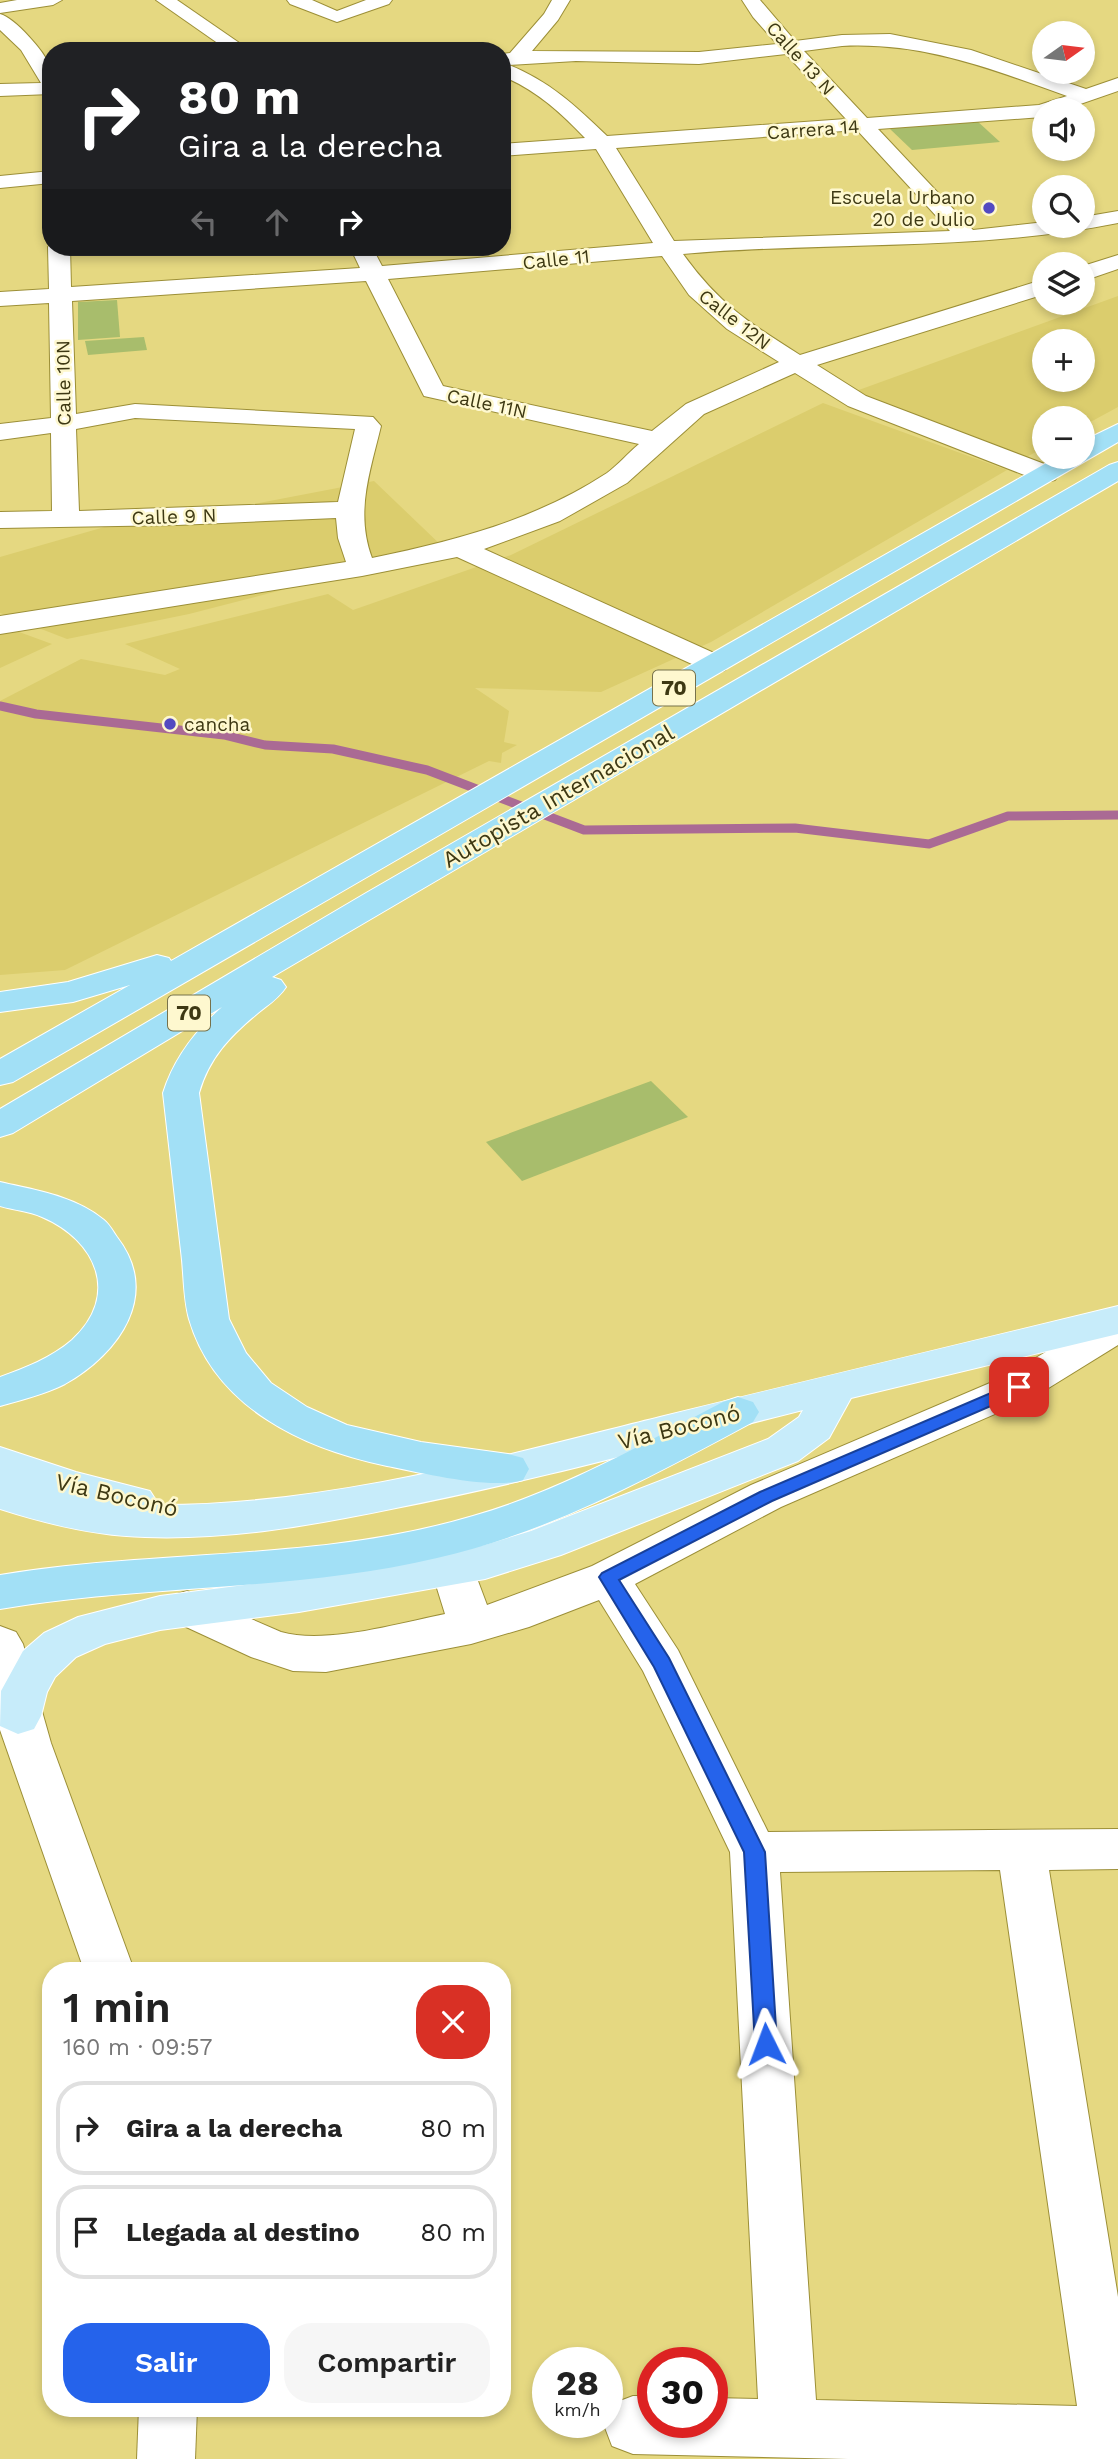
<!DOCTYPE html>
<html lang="es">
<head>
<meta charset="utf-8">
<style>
  :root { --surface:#fff; --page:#f6f6f6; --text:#222; --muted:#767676; --line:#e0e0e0; --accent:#2563eb }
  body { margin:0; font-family:"Work Sans",sans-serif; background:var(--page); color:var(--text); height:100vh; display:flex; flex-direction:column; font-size:26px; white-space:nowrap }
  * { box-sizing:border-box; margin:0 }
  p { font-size:23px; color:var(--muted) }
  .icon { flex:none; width:38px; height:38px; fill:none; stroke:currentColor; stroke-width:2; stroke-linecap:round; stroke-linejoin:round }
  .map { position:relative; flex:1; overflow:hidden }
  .sheet { position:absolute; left:42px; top:1962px; width:469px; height:455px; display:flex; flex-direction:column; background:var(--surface); border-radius:28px; box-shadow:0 4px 10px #0003 }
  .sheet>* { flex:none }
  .banner { position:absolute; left:42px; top:42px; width:469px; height:214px; border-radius:28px; box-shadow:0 4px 10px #0003; background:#202124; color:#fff; overflow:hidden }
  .needle { width:46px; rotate:76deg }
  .controls { position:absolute; left:1032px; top:21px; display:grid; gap:14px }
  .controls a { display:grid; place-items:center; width:63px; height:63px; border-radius:50%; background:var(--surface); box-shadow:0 4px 10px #0003; font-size:35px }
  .speed { position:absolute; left:532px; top:2347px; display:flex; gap:14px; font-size:35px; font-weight:700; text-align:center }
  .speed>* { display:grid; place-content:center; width:91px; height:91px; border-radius:50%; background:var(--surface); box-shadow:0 4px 10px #0003; line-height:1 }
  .speed small { font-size:18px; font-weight:400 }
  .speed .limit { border:10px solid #d22; background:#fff; color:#111 }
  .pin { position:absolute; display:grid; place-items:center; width:60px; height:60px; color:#fff; margin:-30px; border-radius:14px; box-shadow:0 4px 10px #0006 }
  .me { position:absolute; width:77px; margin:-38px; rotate:357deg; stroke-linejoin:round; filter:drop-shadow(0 0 5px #0008) }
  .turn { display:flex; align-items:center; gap:24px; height:147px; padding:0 21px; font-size:32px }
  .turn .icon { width:91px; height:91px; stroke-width:2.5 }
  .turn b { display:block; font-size:49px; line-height:60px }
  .lanes { display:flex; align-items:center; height:66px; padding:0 21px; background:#0003; justify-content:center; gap:35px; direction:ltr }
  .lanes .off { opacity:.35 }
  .round { display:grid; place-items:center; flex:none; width:74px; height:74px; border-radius:28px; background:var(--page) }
  .headline { display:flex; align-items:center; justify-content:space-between; height:119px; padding:0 21px }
  h1 { font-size:42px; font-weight:600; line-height:52px }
  .primary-button { display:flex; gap:14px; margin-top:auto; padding:14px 21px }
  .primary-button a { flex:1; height:80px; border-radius:28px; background:var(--accent); color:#fff; font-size:28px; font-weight:600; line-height:80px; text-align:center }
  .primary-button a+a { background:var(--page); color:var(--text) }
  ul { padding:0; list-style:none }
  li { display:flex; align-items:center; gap:21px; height:94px; margin:0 14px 10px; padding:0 7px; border:4px solid var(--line); border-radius:28px }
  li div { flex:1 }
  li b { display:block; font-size:26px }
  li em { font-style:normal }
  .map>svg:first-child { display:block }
</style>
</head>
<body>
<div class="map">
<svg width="1118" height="2459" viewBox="0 0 1118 2459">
  <rect width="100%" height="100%" fill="#e5d881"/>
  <!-- built -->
  <g fill="#dbcd6d" fill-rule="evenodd">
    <path d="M1118,296V407L1083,426V418H1045V447L1021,460L845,395ZM1045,341H1083V380H1045Z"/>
    <polygon points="823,403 1007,470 711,642 601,692 475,688 509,711 504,742 517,745 502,753 501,763 489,761 65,970 0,975 0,701 81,659 165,675 180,669 125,644 328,594 353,610 511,555"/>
    <polygon points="374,481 444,548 189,614 67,639 0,613 0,557 108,526 202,514"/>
    <polygon points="0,625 52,644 0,668"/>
  </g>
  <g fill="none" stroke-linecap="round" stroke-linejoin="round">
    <!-- stream -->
    <polyline stroke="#aa6a94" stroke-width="9" points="0,706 36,714 224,735 265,745 333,749 427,770 584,830 795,828 929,844 1008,816 1118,815"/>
  </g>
  <!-- building -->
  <g fill="#a8bd6c">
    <polygon points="976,120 1000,142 912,150 889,128"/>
    <polygon points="117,300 120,337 78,340 78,302"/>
    <polygon points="144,337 147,350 88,355 85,341"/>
    <polygon points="651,1081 688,1117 522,1181 486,1142"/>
  </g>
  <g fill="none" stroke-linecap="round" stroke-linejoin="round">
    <!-- minor casing -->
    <g stroke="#9c8f37" stroke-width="2">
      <g id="minor">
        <polygon points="17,0 62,0 53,5 0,13 0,3"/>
        <polygon points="156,0 177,0 251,51 229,51"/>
        <polygon points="287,0 312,0 337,11 366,0 392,0 389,4 337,22 290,4"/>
        <path d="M552,0H570L558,20L532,51L699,52L777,44L753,17L742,0H760L795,41L842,35L890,34L971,50L1086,89L1118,78V91L1063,110H1045V116L1042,117L878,129L973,230L1045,222V226H1083V217L1118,211V223C975,252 828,241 683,254C719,304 749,323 800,355L1045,279V294L817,365L866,396L1055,468L1059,474L1055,480L1046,482L1037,480L848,406L795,373L704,414L627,483L560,521L484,549L725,658L730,664L725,670L715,673L705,670L457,557L362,576L0,634V616L346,562L338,538L336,518L177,525L0,528V512L52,511L51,433L0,440V424L51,418L49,303L0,306V292L49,289L48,247L51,243V247H70L71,287L360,268L350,247H372L382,266L653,243L596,149L502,156V144L585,138C560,112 536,90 502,76V54L510,53L544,14ZM842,46C923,42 992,69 1067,96L1039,105L867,118L804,51ZM786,54L846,119L607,136C576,106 549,81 509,65L576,61L699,64ZM857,130L950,231L674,241L616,148ZM662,256L689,295L727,329L779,362L686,404L652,431L443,386L388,279ZM366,281L424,396L639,444C628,453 618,465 607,473C535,520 455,541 372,558C355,512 370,472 381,426L373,417L135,404L76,414L72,301ZM135,418L355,429L338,502L79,511L76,429Z"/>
        <path d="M0,14C15,18 44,51 50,66C53,74 51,86 51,94L0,96V84L41,83L21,50L0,30Z"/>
        <polygon points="51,171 51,183 0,188 0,176"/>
        <polygon points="1118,255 1118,269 1083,281 1083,266"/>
        <path d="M1118,1313V1345L1034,1397L781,1507L635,1584L678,1650L768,1832L1118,1829V1869L1049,1870L1118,2297V2459H848L633,2454L612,2446L604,2425L612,2404L633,2396H653V2422H712V2398L758,2399L730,1852L643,1671L599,1600L529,1627L471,1644L326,1672L293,1671L251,1657L171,1620L165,1608L171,1596L187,1591L281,1632C326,1645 399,1623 445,1614L431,1569L437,1557L453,1552L469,1557L487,1605L592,1566L751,1485L1004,1377L1104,1317ZM1000,1870L1077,2406L816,2400L780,1872Z"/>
        <polygon points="0,1626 16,1632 23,1644 51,1743 134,1970 84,1970 0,1730"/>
        <polygon points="139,2408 197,2408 195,2459 137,2459"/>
      </g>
    </g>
    <!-- major casing -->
    <g stroke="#fff" stroke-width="2">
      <path id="major" d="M1118,1306V1334L851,1398L829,1438L798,1461L561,1555L485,1579L299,1612L160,1630L105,1644L76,1657L55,1677L47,1692L41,1716L34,1729L18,1734L0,1726L1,1691L23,1651L44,1633L78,1617L160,1596L299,1578L485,1545L531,1531L768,1439L799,1417L803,1410C667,1444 533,1481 396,1508C314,1525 230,1540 145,1537C95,1536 47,1524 0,1509V1447L76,1472L150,1491L157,1502L155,1505C325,1506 495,1458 660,1417C812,1379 965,1343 1118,1306Z"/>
    </g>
    <!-- highway casing -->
    <g stroke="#fff" stroke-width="2">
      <g id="highway">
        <polygon points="1118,424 1118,442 13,1082 0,1085 0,1059 130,985 73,1002 0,1012 0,992 68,982 157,955 169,958 171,961 1057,457 1083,457 1083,441"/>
        <path d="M1118,462V481L272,977L281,980L286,987C279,998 268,1005 258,1013C230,1036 209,1058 199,1093L229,1319L246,1353L271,1383L307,1407L347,1425L421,1442L508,1454L523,1458L529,1469L523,1480C490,1490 423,1473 387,1466C304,1449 215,1408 189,1319C183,1298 184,1273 181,1251C175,1198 169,1146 163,1093C174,1058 195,1031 222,1007L13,1133L0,1137V1109L366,893L1109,465Z"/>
        <path d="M0,1182C35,1190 75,1196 104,1220C109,1224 113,1231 117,1237C161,1294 120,1353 65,1384C46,1394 21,1400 0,1406V1377C25,1368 51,1358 72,1340C121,1295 96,1240 42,1217C29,1211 13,1210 0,1206Z"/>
        <path d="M738,1397L753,1402L759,1412L753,1422C651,1477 550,1532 437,1558C293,1592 145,1584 0,1609V1575C157,1549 319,1562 473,1516C561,1491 642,1444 723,1402Z"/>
      </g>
    </g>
    <!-- minor -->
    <use href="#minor" fill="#fff" fill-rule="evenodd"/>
    <!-- major -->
    <use href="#major" fill="#c7ecfa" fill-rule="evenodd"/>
    <!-- highway -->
    <use href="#highway" fill="#a2e0f6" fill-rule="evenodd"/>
  </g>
  <!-- route -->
  <polygon fill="#2563eb" stroke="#184099" stroke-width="2" points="1019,1381 1025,1382 1028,1387 1025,1391 772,1501 619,1580 669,1658 765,1852 777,2044 773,2051 766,2054 758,2051 755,2044 744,1852 654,1667 599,1577 602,1573 760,1492"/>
  <!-- markers -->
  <g fill="#534ac1" stroke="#fef8cf" stroke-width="2.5">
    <circle cx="989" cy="208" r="7"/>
    <circle cx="170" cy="724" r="7"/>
  </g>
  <g text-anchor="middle" stroke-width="5" stroke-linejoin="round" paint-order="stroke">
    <!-- far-street labels -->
    <g font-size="19" fill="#3d3813" stroke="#fef8cf">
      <text transform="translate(801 58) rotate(48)" y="7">Calle 13 N</text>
      <text transform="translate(813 129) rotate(-4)" y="7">Carrera 14</text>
      <text transform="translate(556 259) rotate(-6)" y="7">Calle 11</text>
      <text transform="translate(735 319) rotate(38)" y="7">Calle 12N</text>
      <text transform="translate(63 383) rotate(-91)" y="7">Calle 10N</text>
      <text transform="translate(487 403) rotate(12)" y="7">Calle 11N</text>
      <text transform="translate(174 516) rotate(-2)" y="7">Calle 9 N</text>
    </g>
    <!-- far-poi labels -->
    <g font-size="19" fill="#3d3813" stroke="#fef8cf" text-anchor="end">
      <text x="975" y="204">Escuela Urbano<tspan x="975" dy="22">20 de Julio</tspan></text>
      <text x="184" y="731" text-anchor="start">cancha</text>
    </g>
    <!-- shield labels -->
    <g fill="#fef8cf" stroke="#77724b" stroke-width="2">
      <rect x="653" y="670.5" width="42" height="35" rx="5"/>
      <rect x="168" y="995.5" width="42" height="35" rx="5"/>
    </g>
    <g font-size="21" font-weight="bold" fill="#3d3813">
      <text x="674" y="695">70</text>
      <text x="189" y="1020">70</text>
    </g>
    <!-- street labels -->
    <g font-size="23" fill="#3d3813" stroke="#fef8cf">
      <text transform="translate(558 796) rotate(-30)" y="8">Autopista Internacional</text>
      <text transform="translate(679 1427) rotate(-14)" y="8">Vía Boconó</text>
      <text transform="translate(117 1495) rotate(13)" y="8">Vía Boconó</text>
    </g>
  </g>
</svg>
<div class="controls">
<a><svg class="needle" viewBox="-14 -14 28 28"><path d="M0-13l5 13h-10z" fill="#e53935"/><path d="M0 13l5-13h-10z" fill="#767676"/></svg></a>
<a><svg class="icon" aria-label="sound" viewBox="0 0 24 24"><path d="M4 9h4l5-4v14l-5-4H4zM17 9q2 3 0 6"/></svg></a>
<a><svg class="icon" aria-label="search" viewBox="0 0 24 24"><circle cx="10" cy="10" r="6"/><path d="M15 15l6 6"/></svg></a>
<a><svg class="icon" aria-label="layers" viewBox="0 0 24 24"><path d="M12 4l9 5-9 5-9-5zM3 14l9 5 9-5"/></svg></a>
<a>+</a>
<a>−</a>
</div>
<div class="speed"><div>28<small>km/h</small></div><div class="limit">30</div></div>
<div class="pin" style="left:1019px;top:1387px;background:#d93025"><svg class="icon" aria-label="arrive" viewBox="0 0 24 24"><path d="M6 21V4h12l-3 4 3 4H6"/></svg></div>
<svg class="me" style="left:766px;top:2044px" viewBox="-20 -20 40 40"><path d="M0-17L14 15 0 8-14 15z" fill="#2563eb" stroke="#fff" stroke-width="4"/></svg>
<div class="banner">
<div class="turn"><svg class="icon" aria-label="right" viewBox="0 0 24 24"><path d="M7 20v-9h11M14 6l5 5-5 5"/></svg><div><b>80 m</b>Gira a la derecha</div></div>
<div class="lanes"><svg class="icon off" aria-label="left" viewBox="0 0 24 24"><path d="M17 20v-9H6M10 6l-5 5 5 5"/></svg><svg class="icon off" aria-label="ahead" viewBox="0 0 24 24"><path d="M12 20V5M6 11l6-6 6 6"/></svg><svg class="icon" aria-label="right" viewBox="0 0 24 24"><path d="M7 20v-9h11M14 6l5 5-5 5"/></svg></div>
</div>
<section class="sheet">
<div class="headline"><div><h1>1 min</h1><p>160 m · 09:57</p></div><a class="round" style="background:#d93025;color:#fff"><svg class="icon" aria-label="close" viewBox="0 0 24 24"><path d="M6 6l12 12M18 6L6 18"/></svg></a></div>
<ul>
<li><svg class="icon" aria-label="right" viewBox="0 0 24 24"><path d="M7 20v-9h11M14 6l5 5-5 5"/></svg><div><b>Gira a la derecha</b></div><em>80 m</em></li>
<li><svg class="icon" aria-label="arrive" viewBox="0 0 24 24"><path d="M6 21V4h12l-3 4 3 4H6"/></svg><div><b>Llegada al destino</b></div><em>80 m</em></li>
</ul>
<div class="primary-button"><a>Salir</a><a>Compartir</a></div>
</section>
</div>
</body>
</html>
